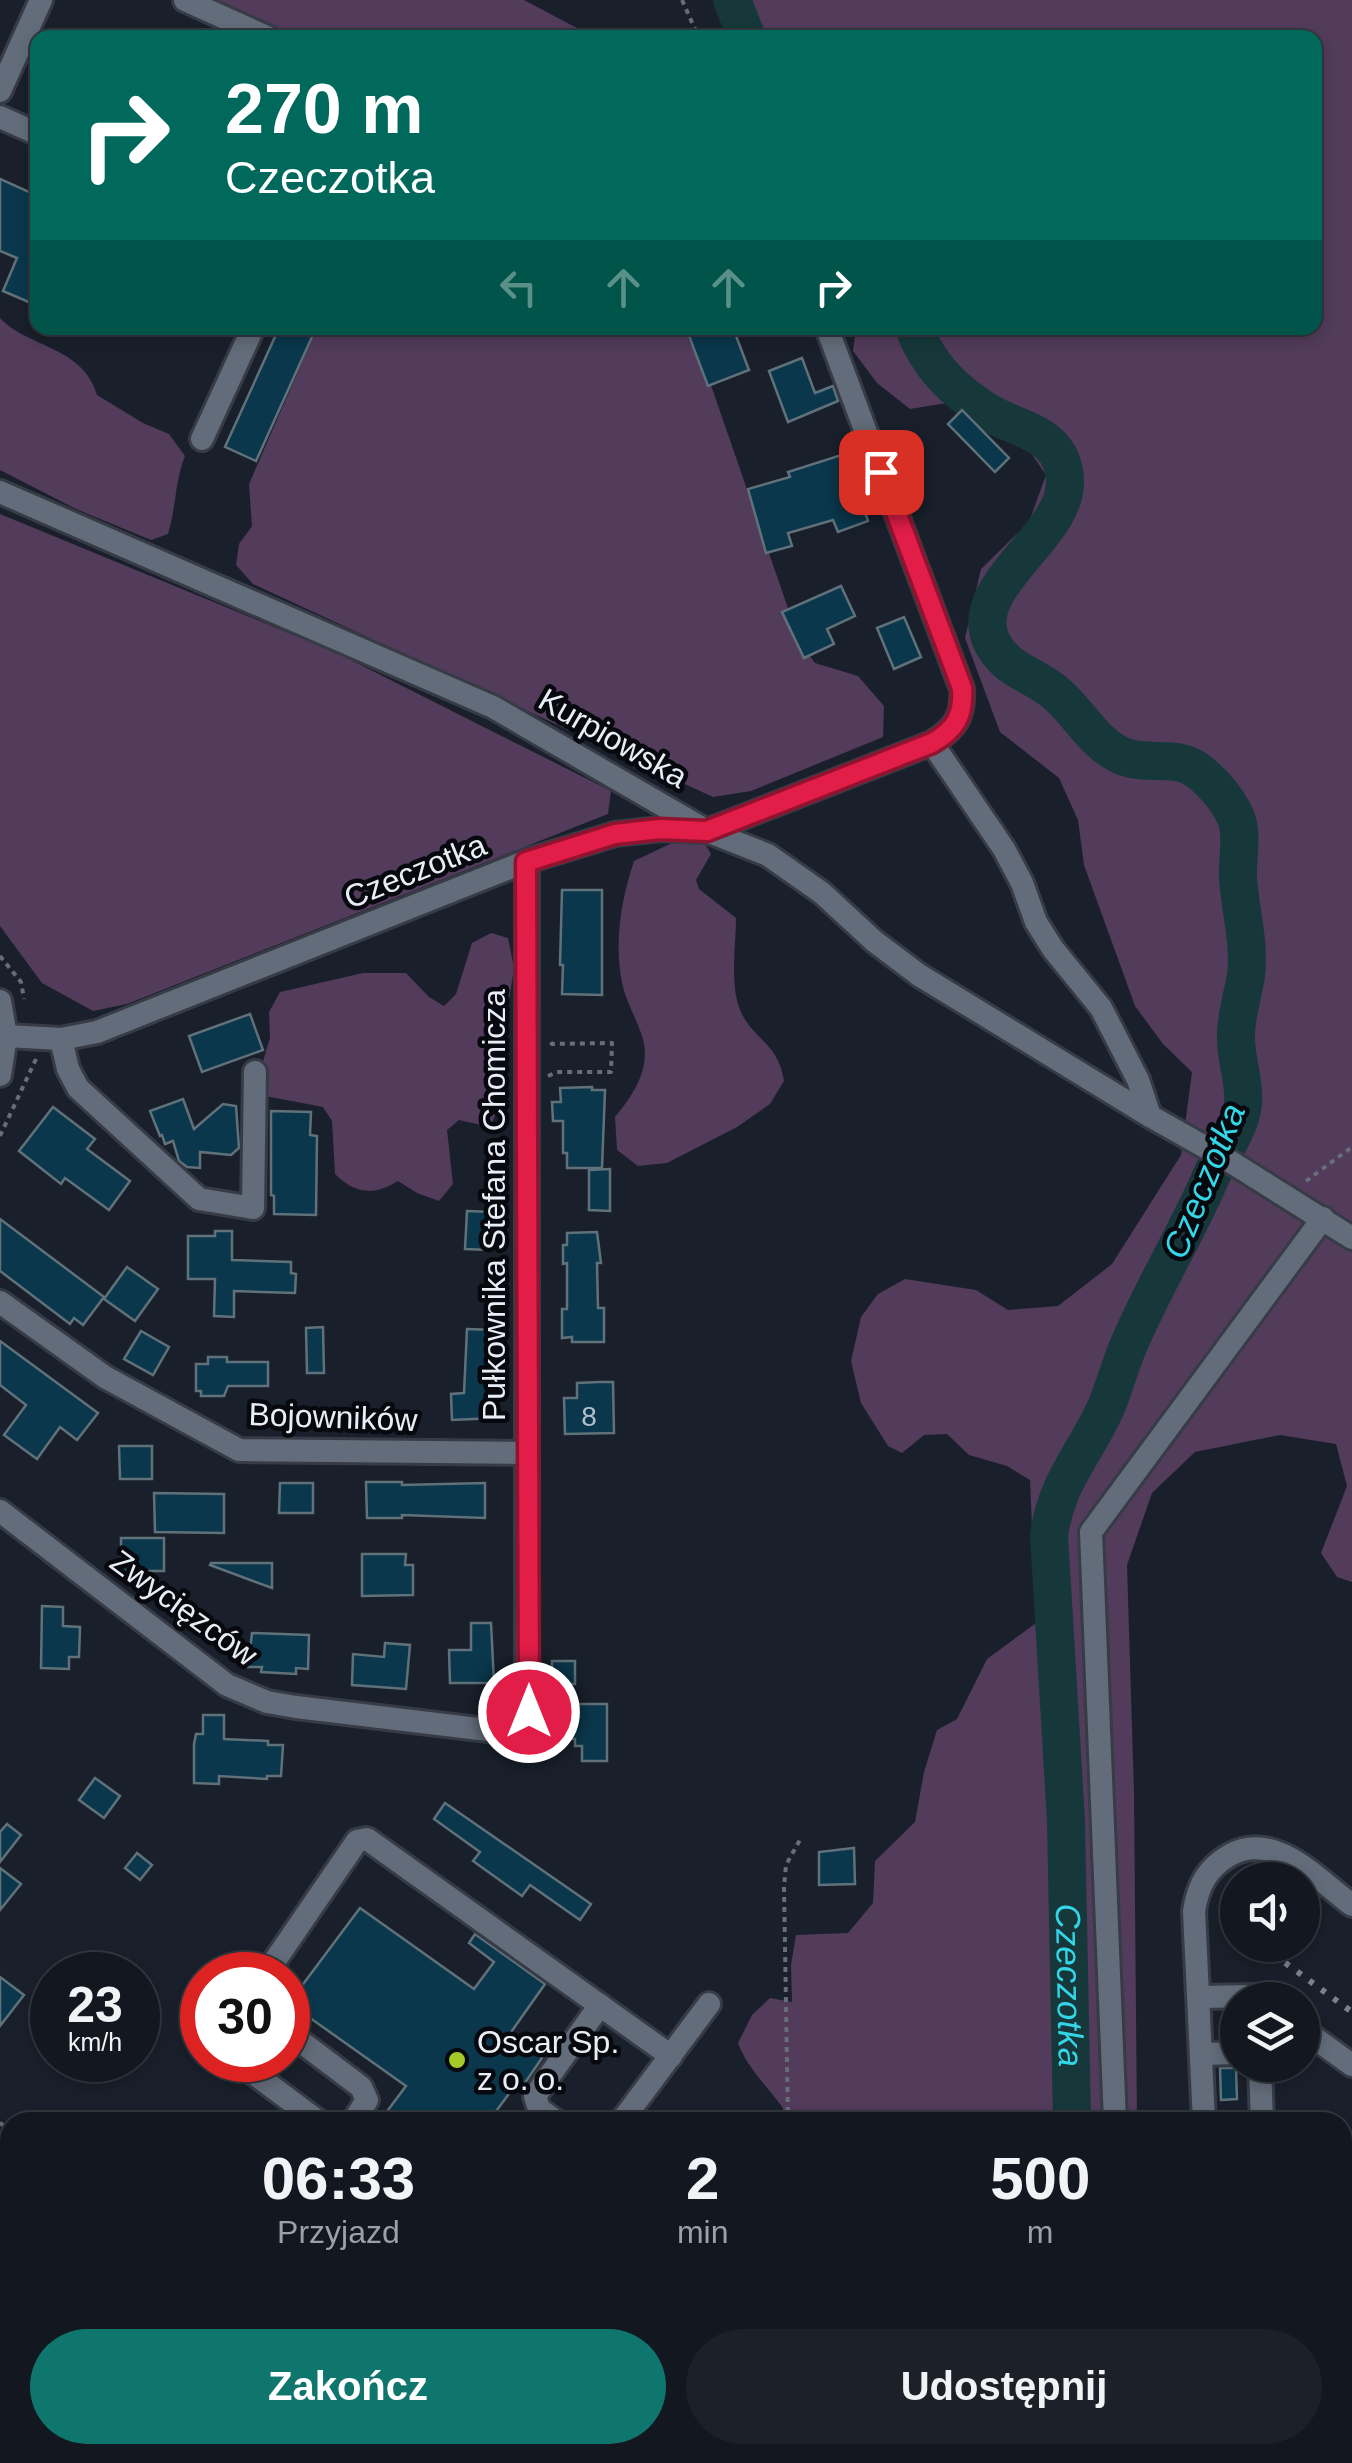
<!DOCTYPE html>
<html lang="pl">
<head>
<meta charset="utf-8">
<style>
  :root { --surface:#131820; --page:#1c2129; --text:#f1f3f6; --muted:#9da0a5; --line:#32373e; --accent:#0f766e }
  body { margin:0; font-family:Arial,sans-serif; background:var(--page); color:var(--text); height:100vh; display:flex; flex-direction:column; font-size:38px; white-space:nowrap }
  * { box-sizing:border-box; margin:0 }
  p { font-size:32px; color:var(--muted) }
  .icon { flex:none; width:55px; height:55px; fill:none; stroke:currentColor; stroke-width:2; stroke-linecap:round; stroke-linejoin:round }
  .map { position:relative; flex:1; overflow:hidden }
  .panel { position:absolute; left:0px; top:2112px; width:1352px; height:352px; display:flex; flex-direction:column; background:var(--surface); border-radius:30px 30px 0 0; box-shadow:0 5px 15px #0003,0 0 0 2px var(--line) }
  .panel>* { flex:none }
  .top-card { position:absolute; left:30px; top:30px; width:1292px; height:305px; border-radius:20px; box-shadow:0 5px 15px #0003,0 0 0 2px var(--line); background:#00695c; color:#fff; overflow:hidden }
  .fabs { position:absolute; left:1220px; top:1862px; display:grid; gap:20px }
  .fabs a { display:grid; place-items:center; width:100px; height:100px; border-radius:50%; background:var(--surface); box-shadow:0 5px 15px #0003,0 0 0 2px var(--line); font-size:50px }
  .speed { position:absolute; left:30px; top:1952px; display:flex; gap:20px; font-size:50px; font-weight:700; text-align:center }
  .speed>* { display:grid; place-content:center; width:130px; height:130px; border-radius:50%; background:var(--surface); box-shadow:0 5px 15px #0003,0 0 0 2px var(--line); line-height:1 }
  .speed small { font-size:25px; font-weight:400 }
  .speed .limit { border:15px solid #d22; background:#fff; color:#111 }
  .pin { position:absolute; display:grid; place-items:center; width:85px; height:85px; color:#fff; margin:-42px; border-radius:20px; box-shadow:0 5px 15px #0006 }
  .me { position:absolute; width:110px; margin:-55px; rotate:0deg; stroke-linejoin:round; filter:drop-shadow(0 0 8px #0008) }
  .turn { display:flex; align-items:center; gap:35px; height:210px; padding:0 30px; font-size:45px }
  .turn .icon { width:130px; height:130px; stroke-width:2.5 }
  .turn b { display:block; font-size:70px; line-height:85px }
  .lanes { display:flex; align-items:center; height:95px; padding:0 30px; background:#0003; justify-content:center; gap:50px; direction:ltr }
  .lanes .off { opacity:.35 }
  .eta { display:flex; justify-content:space-evenly; align-items:center; height:170px; text-align:center }
  .eta b { font-size:60px; font-weight:700; line-height:70px }
  .cta { display:flex; gap:20px; margin-top:auto; padding:20px 30px }
  .cta a { flex:1; height:115px; border-radius:60px; background:var(--accent); color:#fff; font-size:40px; font-weight:700; line-height:115px; text-align:center }
  .cta a+a { background:var(--page); color:var(--text) }
  .map>svg:first-child { display:block }
</style>
</head>
<body>
<div class="map">
<svg width="1352" height="2463" viewBox="0 0 1352 2463">
  <rect width="100%" height="100%" fill="#19202b"/>
  <!-- green -->
  <g fill="#523b5b">
    <polygon points="212,0 524,0 594,37 292,37"/>
    <path d="M723,0H1352V1582L1337,1577L1321,1553L1347,1486L1336,1444L1280,1435L1195,1452L1152,1493L1127,1565L1134,1793L1137,2122H782L783,2108C768,2087 747,2068 738,2043L752,2015L770,1998L792,2002L791,1965L796,1935L848,1933L873,1903L875,1861L915,1822L924,1772L937,1730L957,1719L987,1659L1036,1623L1030,1480L1007,1466L969,1455L947,1434L924,1435L902,1453L888,1446L861,1403L851,1361L861,1317L878,1294L905,1279L976,1290L1008,1310L1058,1306L1112,1264L1181,1155L1192,1072L1163,1044L1135,1006L1084,865L1078,820L1059,778L1000,732L965,638L981,569L1029,522L1046,475L1031,453L977,426L947,403L910,409L877,383L853,351L856,328H1315V38L733,37Z"/>
    <path d="M0,318C28,348 83,346 97,395L143,423L169,434L185,456C175,481 176,508 168,534L151,540L76,509L0,470Z"/>
    <polygon points="317,328 683,328 712,388 800,643 815,663 858,676 884,706 883,737 751,791 713,797 253,584 236,565 239,544 252,526 249,484"/>
    <polygon points="0,514 335,652 611,791 608,814 127,1004 93,1011 42,983 0,926"/>
    <path d="M672,843L705,844L711,854L696,880L699,889L736,918C736,945 730,981 739,1007C751,1040 778,1041 784,1081L770,1104L737,1127L667,1163L638,1166L617,1150L615,1117C635,1093 653,1065 641,1033C635,1016 626,1001 622,983C614,942 621,900 634,861Z"/>
    <path d="M491,933L508,938L514,968L509,1000L493,1025L498,1057L509,1083L490,1127L459,1120L447,1130L453,1184L439,1201L417,1193L398,1181C374,1196 355,1194 335,1174L332,1121L323,1107L265,1096L257,1081L270,1038L269,1012L280,992L363,973H406L429,997L444,1006L456,994L472,943Z"/>
    <polygon points="0,2242 10,2249 10,2455 286,2455 297,2463 0,2463"/>
    <polygon points="807,2455 1185,2455 1194,2463 814,2463"/>
  </g>
  <g fill="none" stroke-linecap="round" stroke-linejoin="round">
    <!-- river -->
    <g stroke="#16383b" stroke-width="38">
      <polyline points="732,0 747,38"/>
      <path id="s1" d="M914,328C928,365 952,389 986,411C1018,431 1064,432 1065,482C1066,538 960,589 994,646C1009,671 1032,674 1053,691C1078,710 1094,746 1125,757C1149,766 1177,754 1198,771C1213,782 1229,801 1236,818C1243,835 1237,859 1238,878C1240,910 1250,943 1246,975C1243,995 1236,1015 1236,1035C1235,1058 1245,1080 1243,1103C1241,1128 1220,1155 1210,1179C1186,1234 1154,1286 1130,1342C1121,1362 1115,1385 1107,1405C1085,1455 1057,1479 1049,1535L1066,1821L1072,2122"/>
      <polyline points="1093,2455 1093,2463"/>
    </g>
  </g>
  <!-- building -->
  <g fill="#0a374c" stroke="#60717a" stroke-width="2.5">
    <polygon points="0,179 38,196 38,306 3,291 17,258 0,251"/>
    <polygon points="279,328 316,328 256,461 225,447"/>
    <polygon points="686,328 733,328 749,370 708,386"/>
    <polygon points="802,358 815,393 833,386 838,401 788,422 769,371"/>
    <polygon points="962,410 1009,458 995,472 948,424"/>
    <polygon points="857,450 868,479 855,483 868,521 838,532 833,520 788,533 792,546 766,553 748,489 790,477 788,472"/>
    <polygon points="841,586 855,616 827,629 834,644 804,658 782,612"/>
    <polygon points="904,617 921,657 894,669 877,628"/>
    <polygon points="562,890 602,890 602,995 562,994 563,965 560,965"/>
    <polygon points="250,1014 263,1050 202,1072 189,1036"/>
    <polygon points="592,1087 592,1090 605,1090 602,1168 567,1168 567,1153 563,1153 563,1121 553,1121 552,1102 561,1102 560,1088"/>
    <polygon points="183,1099 194,1129 223,1104 236,1106 239,1148 231,1155 200,1152 200,1168 187,1167 179,1161 173,1141 165,1144 162,1135 160,1136 150,1111"/>
    <polygon points="53,1107 95,1139 87,1149 130,1181 109,1210 65,1178 61,1184 19,1151"/>
    <polygon points="271,1111 311,1112 310,1135 317,1136 316,1215 274,1214 274,1196 271,1195"/>
    <polygon points="610,1169 610,1211 589,1210 589,1170"/>
    <polygon points="467,1211 493,1212 491,1250 465,1249"/>
    <polygon points="0,1219 104,1297 83,1325 74,1318 70,1324 0,1271"/>
    <polygon points="215,1231 232,1231 232,1260 291,1262 291,1273 296,1274 295,1293 234,1291 234,1317 214,1316 215,1279 188,1279 188,1236 215,1236"/>
    <polygon points="597,1232 601,1263 597,1263 598,1308 604,1308 604,1342 572,1342 572,1337 562,1338 562,1309 567,1309 567,1263 563,1264 563,1245 567,1245 567,1233"/>
    <polygon points="127,1267 158,1289 135,1321 104,1299"/>
    <polygon points="323,1327 324,1373 307,1373 306,1328"/>
    <polygon points="467,1329 495,1330 492,1392 495,1418 452,1420 451,1394 464,1393"/>
    <polygon points="141,1331 169,1347 153,1375 124,1359"/>
    <polygon points="0,1341 98,1413 77,1440 60,1427 37,1459 4,1435 26,1405 0,1385"/>
    <polygon points="208,1357 227,1357 227,1362 268,1362 268,1386 228,1386 224,1396 201,1396 201,1391 196,1391 196,1364 208,1364"/>
    <polygon points="599,1382 613,1382 614,1433 565,1434 564,1398 577,1398 577,1383"/>
    <polygon points="119,1446 152,1446 152,1479 120,1479"/>
    <polygon points="366,1482 402,1482 402,1485 485,1483 485,1518 402,1515 402,1518 367,1518"/>
    <polygon points="280,1483 313,1483 313,1513 279,1513"/>
    <polygon points="154,1493 224,1494 224,1533 155,1532"/>
    <rect x="121" y="1538" width="43" height="33"/>
    <polygon points="362,1554 406,1554 405,1565 413,1565 413,1595 362,1596"/>
    <polygon points="211,1563 272,1563 272,1588 210,1565"/>
    <polygon points="42,1606 63,1607 63,1626 80,1627 79,1657 69,1657 69,1669 41,1668"/>
    <polygon points="471,1623 491,1623 494,1683 450,1683 449,1650 471,1650"/>
    <polygon points="252,1633 309,1635 308,1669 296,1668 296,1674 261,1672 262,1667 248,1667"/>
    <polygon points="385,1643 410,1645 406,1689 352,1685 353,1654 384,1657"/>
    <rect x="552" y="1661" width="23" height="23"/>
    <polygon points="572,1704 607,1704 607,1761 582,1761 582,1746 575,1746 575,1739 571,1739"/>
    <polygon points="203,1715 224,1715 224,1739 268,1741 268,1745 283,1745 281,1776 267,1776 267,1779 219,1776 219,1784 194,1783 194,1744 196,1734 203,1734"/>
    <polygon points="95,1778 120,1796 104,1818 79,1800"/>
    <polygon points="445,1803 591,1904 580,1920 530,1885 522,1896 473,1861 480,1852 434,1819"/>
    <polygon points="7,1824 21,1835 0,1862 0,1832"/>
    <polygon points="854,1848 855,1884 819,1885 819,1852"/>
    <polygon points="137,1853 152,1865 140,1880 125,1868"/>
    <polygon points="0,1868 21,1884 0,1910"/>
    <polygon points="360,1908 474,1989 494,1962 469,1943 475,1934 545,1984 509,2035 542,2058 522,2087 517,2083 488,2122 379,2122 406,2086 289,2003"/>
    <polygon points="0,1977 24,1995 0,2026"/>
    <polygon points="1220,2068 1236,2068 1237,2099 1221,2100"/>
  </g>
  <g fill="none" stroke-linecap="round" stroke-linejoin="round">
    <!-- minor casing -->
    <g stroke="#373b46" stroke-width="28">
      <g id="minor">
        <polyline points="185,0 269,38"/>
        <polyline points="0,91 41,0"/>
        <polyline points="0,117 38,134"/>
        <polyline points="202,439 253,328"/>
        <polyline points="0,492 493,707 707,831 768,855 822,893 874,941 919,975 1150,1116"/>
        <polyline points="932,743 1004,849 1022,883 1036,922 1053,949 1101,1008 1138,1080 1150,1116 1228,1160 1352,1238"/>
        <polyline points="0,1001 6,1036 0,1075"/>
        <path d="M6,1036L61,1039L97,1032L527,861L615,834L660,829L707,831L932,743C955,729 964,716 962,689L827,328"/>
        <polyline points="61,1039 68,1069 78,1088 199,1199 253,1208 255,1072"/>
        <polyline points="0,1302 105,1377 239,1450 526,1453"/>
        <polyline points="0,1511 227,1685 267,1702 296,1707 512,1733 527,1728 527,861"/>
        <polyline points="265,1975 357,1841 367,1839 671,2056"/>
        <polyline points="1200,1997 1256,1996 1262,2000"/>
        <polyline points="1302,2029 1352,2065"/>
        <polyline points="288,2032 361,2087 367,2100 353,2122"/>
        <polyline points="1201,2054 1238,2053"/>
        <polyline points="236,2060 319,2122"/>
        <polyline points="1260,2065 1262,2122"/>
        <polyline points="557,2122 539,2109 535,2096 600,2005"/>
        <polyline points="621,2122 709,2004"/>
        <polyline points="1115,2122 1091,1532 1323,1218"/>
        <path d="M1204,2122L1194,1911C1198,1886 1207,1868 1230,1855C1275,1830 1318,1880 1352,1905"/>
        <polyline points="1342,2259 1350,2281 1352,2353"/>
        <polyline points="1172,2455 1182,2463"/>
        <polyline points="1324,2455 1334,2463"/>
      </g>
    </g>
    <!-- major casing -->
    <g stroke="#373b46" stroke-width="30">
      <g id="major">
        <polyline points="0,2155 10,2163"/>
        <polyline points="403,2455 414,2463"/>
      </g>
    </g>
    <!-- path -->
    <g stroke="#686e78" stroke-width="4" stroke-dasharray="5 5" stroke-linecap="butt">
      <polyline points="682,0 699,38"/>
      <polyline points="0,956 21,982 24,999"/>
      <polyline points="548,1076 557,1072 611,1072 612,1043 552,1044 550,1041"/>
      <polyline points="0,1136 36,1059"/>
      <polyline points="1306,1181 1352,1147"/>
      <polyline points="535,1748 544,1749 547,1738"/>
      <polyline points="788,2122 784,1887 786,1865 801,1838"/>
      <polyline points="0,2123 10,2130"/>
      <polyline points="0,2200 10,2207"/>
      <polyline points="0,2292 10,2296"/>
      <polyline points="329,2455 340,2463"/>
      <polyline points="356,2455 367,2463"/>
      <polyline points="150,2463 150,2455"/>
      <polyline points="786,2463 786,2455"/>
    </g>
    <!-- minor -->
    <use href="#minor" stroke="#636c7a" stroke-width="22"/>
    <!-- major -->
    <use href="#major" stroke="#9797c9" stroke-width="25"/>
    <!-- rail -->
    <g stroke="#7b818b" stroke-width="6" stroke-dasharray="5 10" stroke-linecap="butt">
      <polyline points="1235,1926 1238,1927"/>
      <polyline points="1261,1945 1352,2012"/>
    </g>
  </g>
  <g fill="none" stroke-linecap="round" stroke-linejoin="round">
    <!-- route casing -->
    <g stroke="#92132f" stroke-width="25">
      <path id="route" d="M529,1712L526,862L615,834L660,829L707,831L932,743C955,730 964,716 962,688L881,472"/>
    </g>
    <!-- route -->
    <use href="#route" stroke="#e11d48" stroke-width="18"/>
  </g>
  <!-- markers -->
  <circle fill="#a3c927" stroke="#07090f" stroke-width="4" cx="457" cy="2060" r="10"/>
  <g text-anchor="middle" stroke-width="9" stroke-linejoin="round" paint-order="stroke">
    <!-- number labels -->
    <g font-size="28" fill="#b0c0cc">
      <text x="589" y="1426">8</text>
    </g>
    <!-- street labels -->
    <g font-size="32" fill="#e8edf6" stroke="#07090f">
      <text transform="translate(613 738) rotate(30)" y="11">Kurpiowska</text>
      <text transform="translate(415 871) rotate(-22)" y="11">Czeczotka</text>
      <text transform="translate(494 1205) rotate(-90)" y="11">Pułkownika Stefana Chomicza</text>
      <text transform="translate(333 1417) rotate(2)" y="11">Bojowników</text>
      <text transform="translate(184 1608) rotate(36)" y="11">Zwycięzców</text>
    </g>
    <!-- poi labels -->
    <g font-size="32" fill="#e8edf6" stroke="#07090f" text-anchor="start">
      <text x="477" y="2053">Oscar Sp.<tspan x="477" dy="37">z o. o.</tspan></text>
    </g>
    <!-- water labels -->
    <g font-size="35" font-style="italic" fill="#33d6e7" stroke="#07090f">
      <text transform="translate(1204 1181) rotate(-68)" y="12">Czeczotka</text>
      <text dy="12" stroke="none"><textPath href="#s1" startOffset="1938">Czeczotka</textPath></text>
    </g>
  </g>
</svg>
<div class="fabs">
<a><svg class="icon" aria-label="sound" viewBox="0 0 24 24"><path d="M4 9h4l5-4v14l-5-4H4zM17 9q2 3 0 6"/></svg></a>
<a><svg class="icon" aria-label="layers" viewBox="0 0 24 24"><path d="M12 4l9 5-9 5-9-5zM3 14l9 5 9-5"/></svg></a>
</div>
<div class="speed"><div>23<small>km/h</small></div><div class="limit">30</div></div>
<div class="pin" style="left:881px;top:472px;background:#d93025"><svg class="icon" aria-label="arrive" viewBox="0 0 24 24"><path d="M6 21V4h12l-3 4 3 4H6"/></svg></div>
<svg class="me" style="left:529px;top:1712px" viewBox="-20 -20 40 40"><circle r="17" fill="#e11d48" stroke="#fff" stroke-width="3"/><path d="M0-11L8 9 0 5-8 9z" fill="#fff"/></svg>
<div class="top-card">
<div class="turn"><svg class="icon" aria-label="right" viewBox="0 0 24 24"><path d="M7 20v-9h11M14 6l5 5-5 5"/></svg><div><b>270 m</b>Czeczotka</div></div>
<div class="lanes"><svg class="icon off" aria-label="left" viewBox="0 0 24 24"><path d="M17 20v-9H6M10 6l-5 5 5 5"/></svg><svg class="icon off" aria-label="ahead" viewBox="0 0 24 24"><path d="M12 20V5M6 11l6-6 6 6"/></svg><svg class="icon off" aria-label="ahead" viewBox="0 0 24 24"><path d="M12 20V5M6 11l6-6 6 6"/></svg><svg class="icon" aria-label="right" viewBox="0 0 24 24"><path d="M7 20v-9h11M14 6l5 5-5 5"/></svg></div>
</div>
<section class="panel">
<div class="eta">
<div><b>06:33</b><p>Przyjazd</p></div>
<div><b>2</b><p>min</p></div>
<div><b>500</b><p>m</p></div>
</div>
<div class="cta"><a>Zakończ</a><a>Udostępnij</a></div>
</section>
</div>
</body>
</html>
